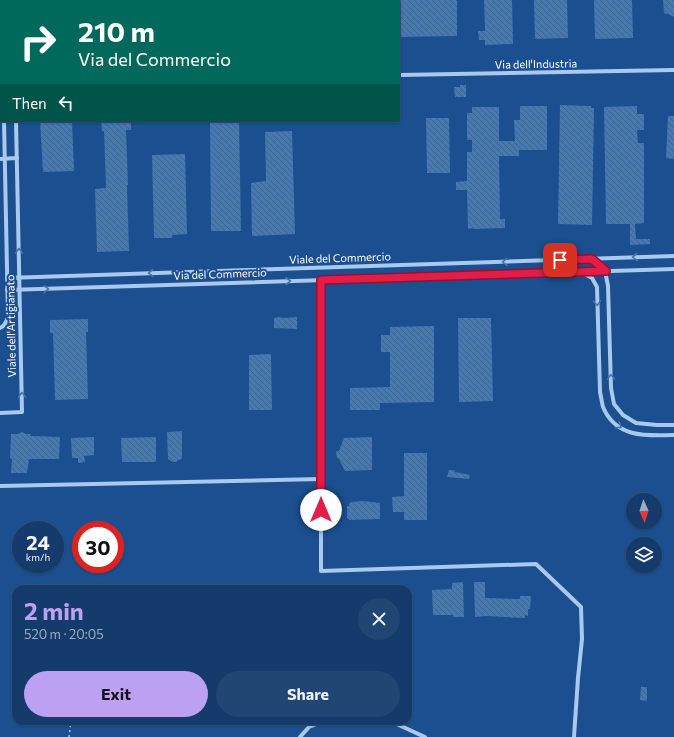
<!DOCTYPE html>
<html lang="en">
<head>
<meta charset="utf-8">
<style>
  :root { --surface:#143b6b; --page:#214673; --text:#f1f3f6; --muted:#9dadc1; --line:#33557e; --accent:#bca0f2 }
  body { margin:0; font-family:Commissioner,sans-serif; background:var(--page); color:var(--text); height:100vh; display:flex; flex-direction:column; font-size:15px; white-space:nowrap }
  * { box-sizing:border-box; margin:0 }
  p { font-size:13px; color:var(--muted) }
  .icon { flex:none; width:22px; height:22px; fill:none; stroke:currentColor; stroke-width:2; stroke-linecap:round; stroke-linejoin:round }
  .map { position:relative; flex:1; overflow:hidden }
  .side { position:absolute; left:12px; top:585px; width:400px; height:140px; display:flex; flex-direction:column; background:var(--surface); border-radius:12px; box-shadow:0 1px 3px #0004,0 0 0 1px var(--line) }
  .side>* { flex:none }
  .top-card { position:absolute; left:0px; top:0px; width:400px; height:122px; box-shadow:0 1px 3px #0004,0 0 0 1px var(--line); background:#00695c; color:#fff; overflow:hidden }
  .needle { width:26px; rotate:177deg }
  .controls { position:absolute; left:626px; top:493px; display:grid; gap:8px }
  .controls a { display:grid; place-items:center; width:36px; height:36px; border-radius:50%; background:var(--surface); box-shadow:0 1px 3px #0004,0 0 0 1px var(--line); font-size:20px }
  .speed { position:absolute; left:12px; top:521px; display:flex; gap:8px; font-size:20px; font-weight:700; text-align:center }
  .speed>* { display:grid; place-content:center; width:52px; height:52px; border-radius:50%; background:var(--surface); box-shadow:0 1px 3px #0004,0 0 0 1px var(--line); line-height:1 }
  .speed small { font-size:10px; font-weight:400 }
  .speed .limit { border:6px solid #d22; background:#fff; color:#111 }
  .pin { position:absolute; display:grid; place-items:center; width:34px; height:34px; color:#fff; margin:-17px; border-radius:8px; box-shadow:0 2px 6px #0006 }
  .me { position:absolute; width:44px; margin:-22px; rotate:0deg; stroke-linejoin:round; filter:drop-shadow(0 0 3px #0008) }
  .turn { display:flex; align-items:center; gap:14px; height:84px; padding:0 12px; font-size:18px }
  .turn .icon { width:52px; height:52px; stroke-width:2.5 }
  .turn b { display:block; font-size:28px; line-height:34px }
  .then { display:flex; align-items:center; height:38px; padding:0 12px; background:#0003; gap:8px; font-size:15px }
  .round { display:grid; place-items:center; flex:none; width:42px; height:42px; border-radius:21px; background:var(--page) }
  .overview { display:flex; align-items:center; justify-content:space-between; height:68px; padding:0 12px }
  h1 { font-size:24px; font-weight:700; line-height:30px; color:var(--accent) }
  .action { display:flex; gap:8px; margin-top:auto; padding:8px 12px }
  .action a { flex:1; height:46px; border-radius:24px; background:var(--accent); color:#111; font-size:16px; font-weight:700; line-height:46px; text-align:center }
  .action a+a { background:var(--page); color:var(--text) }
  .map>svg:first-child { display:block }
</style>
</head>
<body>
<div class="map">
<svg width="674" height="737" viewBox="0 0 674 737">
  <defs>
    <pattern id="building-back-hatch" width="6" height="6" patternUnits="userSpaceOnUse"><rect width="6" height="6" fill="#4478b7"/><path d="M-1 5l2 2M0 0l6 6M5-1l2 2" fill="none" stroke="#486282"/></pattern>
  </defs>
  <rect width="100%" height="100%" fill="#1b4f8f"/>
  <!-- building -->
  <g fill="url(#building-back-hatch)">
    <polygon points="399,0 457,0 457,36 399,37"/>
    <polygon points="484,0 512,0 513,44 485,45 485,40 479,40 478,31 485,31"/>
    <polygon points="534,0 567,0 568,38 535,39"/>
    <polygon points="594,0 632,0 633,38 595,39"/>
    <polygon points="663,0 674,0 674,17 668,14 665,14 664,12"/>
    <polygon points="460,85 466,85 466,97 455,97 454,87 460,87"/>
    <polygon points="560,105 591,106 591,108 594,108 592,225 558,224"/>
    <polygon points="520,106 547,106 547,150 519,150 519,156 499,156 500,219 505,219 505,228 473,229 473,228 468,229 467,190 456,190 456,182 467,181 467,152 472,152 472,140 467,140 467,113 472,113 472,107 499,107 499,141 515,141 514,120 520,120"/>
    <polygon points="637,106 637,114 644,114 644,130 637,130 638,143 644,143 644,223 635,224 636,239 650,239 650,244 630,245 630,224 606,224 604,107"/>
    <polygon points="668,116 674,116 674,159 666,158"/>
    <polygon points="426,118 449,118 450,173 427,173"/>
    <polygon points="40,121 72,121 74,171 43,172"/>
    <polygon points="101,121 131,121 131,130 126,130 128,185 127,185 129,251 97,252 95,189 106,188 104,131 102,131"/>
    <polygon points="210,121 239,121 241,231 211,231"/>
    <polygon points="292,131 295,234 252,236 251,183 266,181 265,132"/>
    <polygon points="185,154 187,234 172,235 172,238 154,238 152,155"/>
    <polygon points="279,317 283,318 297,317 297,329 274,328 274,318"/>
    <polygon points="458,318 491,318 493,401 459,402"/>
    <polygon points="88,319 88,332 86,332 88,399 55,400 53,333 50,333 50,320"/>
    <polygon points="434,326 434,402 380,403 380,410 350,410 350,388 390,387 390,352 381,352 381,335 390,335 390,327"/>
    <polygon points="271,354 272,410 249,410 249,355"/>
    <polygon points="182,431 182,459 178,460 176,462 173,462 168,459 167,432"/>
    <polygon points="22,432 26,434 31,434 30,436 60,437 59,459 29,459 27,473 11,473 12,459 10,458 11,434 18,434"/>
    <polygon points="94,437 94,455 84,456 85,462 78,463 78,458 72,458 71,438"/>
    <polygon points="156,437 156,462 122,462 121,438"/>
    <polygon points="372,437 372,470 345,471 339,459 337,458 336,451 339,451 344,438"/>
    <polygon points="404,453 427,453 427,520 404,520 404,512 393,512 392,497 404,496"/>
    <polygon points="449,470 454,470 455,472 470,475 469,479 447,477"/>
    <polygon points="363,501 380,503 380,519 349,520 348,518 347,518 347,506 349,506 349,504 351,502"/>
    <polygon points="463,582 464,617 453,617 453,615 433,615 432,590 452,589 452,583"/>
    <polygon points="474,582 485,582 485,598 520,599 520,596 531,596 530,609 528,609 528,616 525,615 525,618 486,616 475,617"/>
    <polygon points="641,687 647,687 647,701 640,700"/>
  </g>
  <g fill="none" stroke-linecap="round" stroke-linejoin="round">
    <!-- path -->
    <polyline stroke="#a9c9ee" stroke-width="1.5" stroke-dasharray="2 3" stroke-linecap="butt" points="69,737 71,721"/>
    <!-- street -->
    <g stroke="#a9c9ee" stroke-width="4">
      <polyline points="2,0 2,1"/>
      <polyline points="13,0 13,1"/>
      <polyline points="399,75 674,70"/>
      <polyline points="0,159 17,158"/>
      <polyline points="592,259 605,271 608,286 611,388 614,404 623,415 636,423 657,425 674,425"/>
      <path d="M581,272L592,278L597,287L600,392C601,397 602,403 603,407C616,438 646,436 674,435"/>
      <polyline points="7,278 674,256"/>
      <polyline points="321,280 321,571 536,564 581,607 582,639 578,678 574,737"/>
      <polyline points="7,290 674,269"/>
      <path d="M0,328C5,326 6,322 8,317L4,121"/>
      <polyline points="0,413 22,412 16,121"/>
      <polyline points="0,486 321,479"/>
      <polyline points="390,721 425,737"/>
      <polyline points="300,737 309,727 324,721"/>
    </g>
  </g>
  <!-- one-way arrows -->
  <defs><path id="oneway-chevron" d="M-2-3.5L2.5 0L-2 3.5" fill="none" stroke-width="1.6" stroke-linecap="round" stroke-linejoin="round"/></defs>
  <g stroke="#4674ac">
    <use href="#oneway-chevron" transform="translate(19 251) rotate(-91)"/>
    <use href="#oneway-chevron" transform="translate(635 257) rotate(178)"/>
    <use href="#oneway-chevron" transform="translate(505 262) rotate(178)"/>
    <use href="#oneway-chevron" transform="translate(151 273) rotate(178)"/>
    <use href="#oneway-chevron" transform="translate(288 281) rotate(-2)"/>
    <use href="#oneway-chevron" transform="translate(46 289) rotate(-2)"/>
    <use href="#oneway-chevron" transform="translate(597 303) rotate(88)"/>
    <use href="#oneway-chevron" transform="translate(611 377) rotate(-92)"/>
    <use href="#oneway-chevron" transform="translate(22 395) rotate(-91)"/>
    <use href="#oneway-chevron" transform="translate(619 426) rotate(34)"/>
  </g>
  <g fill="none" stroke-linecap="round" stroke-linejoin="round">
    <!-- route casing -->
    <g stroke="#92132f" stroke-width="10">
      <polyline id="route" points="321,510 321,280 606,271 592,259 560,260"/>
    </g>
    <!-- route -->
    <use href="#route" stroke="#e11d48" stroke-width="7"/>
  </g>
  <g text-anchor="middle" stroke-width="4" stroke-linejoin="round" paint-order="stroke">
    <!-- street labels -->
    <g font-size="11" fill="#fff" stroke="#1b4f8f">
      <text transform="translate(536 64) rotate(-1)" y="4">Via dell'Industria</text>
      <text transform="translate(340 258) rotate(-2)" y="4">Viale del Commercio</text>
      <text transform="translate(220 274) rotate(-2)" y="4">Via del Commercio</text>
      <text transform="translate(11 326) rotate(-91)" y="4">Viale dell'Artigianato</text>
    </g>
  </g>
</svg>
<div class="controls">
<a><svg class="needle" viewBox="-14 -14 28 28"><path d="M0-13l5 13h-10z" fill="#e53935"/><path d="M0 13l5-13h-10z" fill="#9dadc1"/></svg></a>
<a><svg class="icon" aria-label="layers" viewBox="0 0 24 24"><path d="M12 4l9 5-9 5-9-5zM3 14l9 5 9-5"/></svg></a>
</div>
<div class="speed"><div>24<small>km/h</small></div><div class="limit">30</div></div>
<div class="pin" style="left:560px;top:260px;background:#d93025"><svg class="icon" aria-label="arrive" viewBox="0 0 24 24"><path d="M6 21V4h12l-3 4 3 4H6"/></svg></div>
<svg class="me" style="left:321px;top:510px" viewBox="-20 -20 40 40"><circle r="19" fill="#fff"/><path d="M0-13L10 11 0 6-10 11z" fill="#e11d48"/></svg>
<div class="top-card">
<div class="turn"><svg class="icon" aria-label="right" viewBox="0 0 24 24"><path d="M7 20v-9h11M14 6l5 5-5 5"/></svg><div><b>210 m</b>Via del Commercio</div></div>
<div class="then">Then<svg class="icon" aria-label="left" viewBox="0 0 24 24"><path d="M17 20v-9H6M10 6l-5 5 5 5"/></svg></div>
</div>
<section class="side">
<div class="overview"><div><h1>2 min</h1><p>520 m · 20:05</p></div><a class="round"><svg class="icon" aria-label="close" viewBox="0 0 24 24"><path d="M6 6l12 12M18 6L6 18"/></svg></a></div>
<div class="action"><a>Exit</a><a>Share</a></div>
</section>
</div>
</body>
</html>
